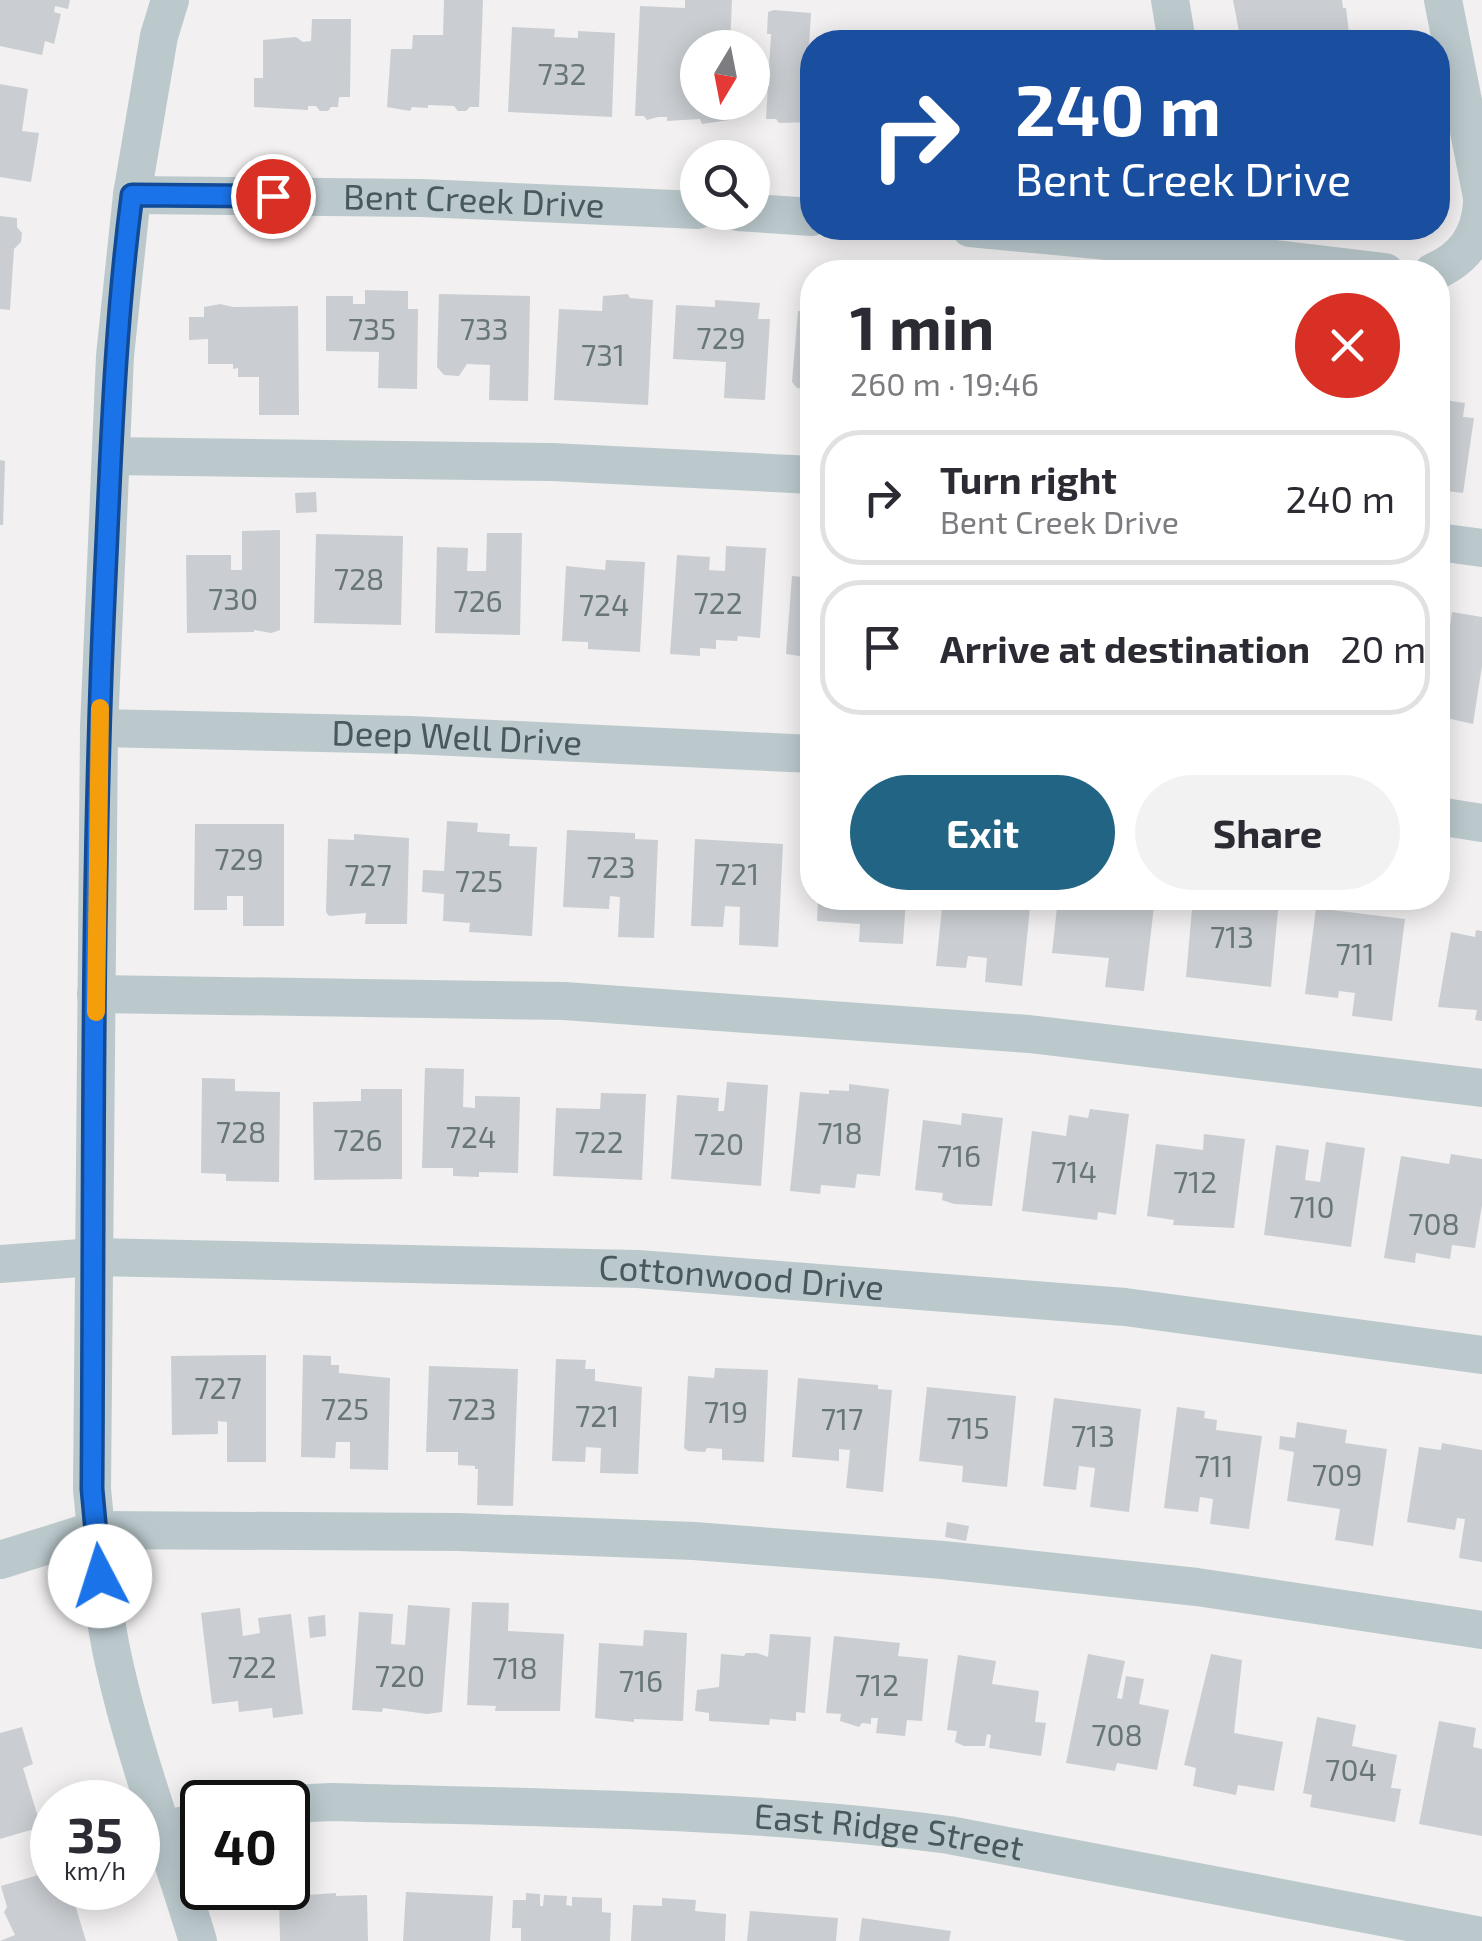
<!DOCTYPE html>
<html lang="en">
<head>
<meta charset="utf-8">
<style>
  :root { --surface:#fff; --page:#f2f2f3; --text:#2b2b33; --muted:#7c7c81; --line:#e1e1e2; --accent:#226483 }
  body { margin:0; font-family:"Exo 2",sans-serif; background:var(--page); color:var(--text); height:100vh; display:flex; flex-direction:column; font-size:38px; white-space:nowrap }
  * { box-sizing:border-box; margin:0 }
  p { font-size:32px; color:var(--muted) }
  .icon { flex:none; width:55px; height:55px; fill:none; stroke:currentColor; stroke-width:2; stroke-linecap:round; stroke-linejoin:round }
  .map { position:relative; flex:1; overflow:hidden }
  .side { position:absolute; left:800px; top:260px; width:650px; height:650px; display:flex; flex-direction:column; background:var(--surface); border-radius:40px; box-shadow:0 5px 25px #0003 }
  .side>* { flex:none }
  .top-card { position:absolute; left:800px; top:30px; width:650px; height:210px; border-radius:40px; box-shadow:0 5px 25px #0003; background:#1a4fa0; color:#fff; overflow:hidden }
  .needle { width:65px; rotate:190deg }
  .buttons { position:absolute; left:680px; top:30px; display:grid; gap:20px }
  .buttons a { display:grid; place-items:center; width:90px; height:90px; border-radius:50%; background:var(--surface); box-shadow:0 5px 25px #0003; font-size:50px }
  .speed { position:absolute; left:30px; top:1780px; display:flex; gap:20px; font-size:50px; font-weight:700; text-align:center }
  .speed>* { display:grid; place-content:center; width:130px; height:130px; border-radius:50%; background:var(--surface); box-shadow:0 5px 25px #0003; line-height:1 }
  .speed small { font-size:25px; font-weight:400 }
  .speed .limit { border:5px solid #111; border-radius:15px; background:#fff; color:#111 }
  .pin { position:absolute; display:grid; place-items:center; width:85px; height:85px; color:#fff; margin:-42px; border:5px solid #fff; border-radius:50%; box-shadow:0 2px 10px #0007 }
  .me { position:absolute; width:110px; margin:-55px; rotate:355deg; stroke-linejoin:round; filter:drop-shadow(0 0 8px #0008) }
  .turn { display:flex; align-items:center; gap:35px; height:210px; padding:0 50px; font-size:45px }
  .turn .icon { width:130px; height:130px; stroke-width:2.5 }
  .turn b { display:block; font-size:70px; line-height:85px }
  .round { display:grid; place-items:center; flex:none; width:105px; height:105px; border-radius:52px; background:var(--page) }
  .summary { display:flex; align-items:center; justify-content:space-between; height:170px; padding:0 50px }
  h1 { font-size:60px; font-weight:700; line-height:75px }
  .primary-button { display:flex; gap:20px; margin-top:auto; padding:20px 50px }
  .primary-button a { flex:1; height:115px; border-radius:60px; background:var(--accent); color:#fff; font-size:40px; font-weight:700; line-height:115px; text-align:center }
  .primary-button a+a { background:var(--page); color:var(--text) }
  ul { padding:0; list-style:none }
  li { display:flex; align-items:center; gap:30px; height:135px; margin:0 20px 15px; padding:0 30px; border:5px solid var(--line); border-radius:40px }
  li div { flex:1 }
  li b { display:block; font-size:38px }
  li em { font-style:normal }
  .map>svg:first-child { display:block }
</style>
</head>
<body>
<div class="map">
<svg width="1482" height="1941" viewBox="0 0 1482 1941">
  <rect width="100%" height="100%" fill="#f2f0f0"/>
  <!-- building -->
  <g fill="#caced2">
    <polygon points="0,0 70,0 68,9 55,6 54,12 61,14 54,44 45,41 42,55 0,46"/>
    <polygon points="444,0 483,0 479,107 470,107 466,111 458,111 454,106 428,105 428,108 412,107 410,111 387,107 391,49 412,49 413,35 443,35"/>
    <polygon points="685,0 732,0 730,48 698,48 698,59 692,59 691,90 698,90 698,102 730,102 729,120 702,124 700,119 667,121 667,117 658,117 647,120 644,116 635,116 640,6 685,8"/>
    <polygon points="1233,0 1342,0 1343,8 1346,8 1350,42 1241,42"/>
    <polygon points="774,10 811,13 809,46 812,47 812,122 779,123 776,119 766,119 771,34 767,34 768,12"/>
    <polygon points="312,19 351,19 350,97 339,97 338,107 331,107 328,111 320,111 316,106 308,106 308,110 254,107 254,78 263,78 263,40 296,37 303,42 311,41"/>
    <polygon points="512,27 555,29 554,37 578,38 578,31 615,33 612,117 508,112"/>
    <polygon points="0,84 28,89 22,131 39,133 31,182 0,177"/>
    <polygon points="0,216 17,218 17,227 22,233 21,242 14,249 10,310 0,309"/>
    <polygon points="365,290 408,291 408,309 418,309 417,389 378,388 379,352 326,351 326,296 353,296 353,304 365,304"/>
    <polygon points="439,294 530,296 528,401 489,400 490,365 467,364 459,376 444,375 437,367"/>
    <polygon points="628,294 630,298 653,300 648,405 554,400 559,309 602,311 603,296"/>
    <polygon points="715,300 760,303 758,319 770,319 765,400 724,398 726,362 673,359 676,305 715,307"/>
    <polygon points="805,303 812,304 812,390 797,388 792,382 798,311 804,311"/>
    <polygon points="220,304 233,307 298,306 299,415 259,415 259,377 238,377 238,368 233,369 233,364 208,364 208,339 189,340 189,317 204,317 204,307"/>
    <polygon points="1438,399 1465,403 1463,417 1474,418 1463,493 1438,490"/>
    <polygon points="0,460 5,461 3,525 0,525"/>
    <polygon points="316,492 317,512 296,513 295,493"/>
    <polygon points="280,530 280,630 271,633 254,630 254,632 187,633 186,555 231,555 231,570 242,570 242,531"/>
    <polygon points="487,533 522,533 520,635 435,633 437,547 468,548 467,571 486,571"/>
    <polygon points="316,534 403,536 401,625 314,623"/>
    <polygon points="726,546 766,548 760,638 738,636 737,641 716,640 716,649 700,648 700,656 670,654 677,555 710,557 709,570 725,571"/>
    <polygon points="606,560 645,562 640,652 588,649 588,642 562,641 566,566 605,570"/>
    <polygon points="792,576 812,578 812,658 786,654"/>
    <polygon points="1452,612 1482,617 1482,666 1473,724 1438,716 1438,653 1446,654"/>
    <polygon points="447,821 478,823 477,832 510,834 509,846 537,847 532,936 469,932 470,923 443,921 444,894 422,892 423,870 444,871"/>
    <polygon points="195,824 284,824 284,926 243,926 243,896 227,896 227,910 194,910"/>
    <polygon points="567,830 635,833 635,839 658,840 654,938 618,937 620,897 610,896 609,909 563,907"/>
    <polygon points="354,834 409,838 407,924 365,924 366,913 329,916 326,912 328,839 354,840"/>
    <polygon points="695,839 783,844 778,947 739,945 740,907 725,906 723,927 691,926"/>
    <polygon points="818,898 906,898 903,944 859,942 860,924 817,921"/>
    <polygon points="943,898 1031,898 1022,986 985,982 987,958 968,956 966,968 936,966"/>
    <polygon points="1058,898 1155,898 1144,991 1105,987 1109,958 1052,953"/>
    <polygon points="1193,898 1279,899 1271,987 1186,977"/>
    <polygon points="1316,908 1405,919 1392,1021 1352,1016 1355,993 1339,991 1338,998 1305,994"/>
    <polygon points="1476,930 1482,931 1482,1021 1475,1020 1477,1010 1438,1007 1451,932 1475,937"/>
    <polygon points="425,1068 464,1069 463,1107 475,1108 475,1096 520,1097 518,1173 479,1172 479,1177 453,1176 453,1168 422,1168"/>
    <polygon points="202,1078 235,1079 235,1091 280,1092 279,1182 226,1181 226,1174 201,1173"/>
    <polygon points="727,1082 768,1085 761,1186 671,1179 677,1095 719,1098 718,1111 724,1111"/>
    <polygon points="849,1084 889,1089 880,1176 857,1174 855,1188 821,1185 820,1194 790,1191 800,1092 829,1094 829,1090 849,1091"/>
    <polygon points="361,1089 402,1089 402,1179 314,1180 313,1102 361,1101"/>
    <polygon points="601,1093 646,1094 642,1180 553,1176 556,1108 600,1109"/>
    <polygon points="1090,1109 1129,1114 1116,1215 1098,1212 1097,1220 1022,1211 1032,1131 1066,1136 1069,1115 1088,1118"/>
    <polygon points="962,1113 1003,1118 992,1206 954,1204 942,1200 943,1193 915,1190 923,1120 961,1125"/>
    <polygon points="1204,1134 1245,1139 1234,1228 1173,1225 1174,1220 1147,1216 1156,1144 1203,1150"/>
    <polygon points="1326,1142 1365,1148 1351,1247 1264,1235 1276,1145 1309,1150 1305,1180 1320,1182"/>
    <polygon points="1451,1154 1482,1159 1482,1205 1475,1248 1452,1245 1450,1259 1416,1253 1415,1263 1384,1258 1401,1156 1449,1164"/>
    <polygon points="266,1355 266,1462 227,1462 227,1422 218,1421 218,1434 172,1435 171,1356"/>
    <polygon points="303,1355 331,1356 331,1365 339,1365 339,1373 390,1378 388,1470 350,1469 350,1442 336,1442 335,1458 301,1457"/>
    <polygon points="556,1359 586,1360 585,1369 595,1369 595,1381 642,1387 638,1474 600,1473 601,1448 586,1447 585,1462 552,1461"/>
    <polygon points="429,1366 518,1369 513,1506 477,1505 478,1469 475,1469 475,1466 458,1465 458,1452 426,1452"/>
    <polygon points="715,1368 768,1370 764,1462 722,1460 722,1449 707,1448 705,1452 688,1451 684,1448 688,1376 714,1378"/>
    <polygon points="798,1378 878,1385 878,1389 892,1390 883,1492 846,1488 850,1450 839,1449 839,1461 792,1457"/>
    <polygon points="927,1387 1016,1396 1007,1487 962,1482 963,1466 919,1461"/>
    <polygon points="1054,1398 1141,1409 1129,1512 1090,1507 1095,1468 1079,1466 1076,1490 1043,1486"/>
    <polygon points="1177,1407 1205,1411 1204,1418 1217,1420 1216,1430 1262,1436 1249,1529 1210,1524 1213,1499 1200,1497 1198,1512 1164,1508"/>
    <polygon points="1297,1422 1347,1430 1345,1443 1387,1449 1373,1546 1335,1540 1340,1509 1287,1501 1294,1452 1279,1449 1280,1436 1295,1438"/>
    <polygon points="1442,1443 1482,1450 1482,1562 1459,1558 1465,1519 1457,1518 1455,1530 1407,1522 1419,1447 1441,1450"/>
    <polygon points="947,1522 969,1526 966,1541 945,1537"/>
    <polygon points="472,1602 509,1603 508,1631 564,1634 560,1711 495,1711 496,1706 467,1705"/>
    <polygon points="408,1605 450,1608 442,1712 427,1714 383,1708 382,1712 352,1710 359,1612 393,1614 391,1644 405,1645"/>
    <polygon points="240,1608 243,1636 260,1633 258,1618 291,1614 303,1714 273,1718 272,1708 239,1712 238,1701 212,1704 201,1613"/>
    <polygon points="325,1615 326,1636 310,1638 308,1617"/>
    <polygon points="644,1630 687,1633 683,1721 634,1719 634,1722 595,1718 599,1643 643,1646"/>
    <polygon points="770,1634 811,1637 805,1713 796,1712 796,1721 770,1719 769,1725 709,1721 709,1713 695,1711 697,1690 719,1687 721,1654 744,1656 746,1653 757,1653 768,1657"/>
    <polygon points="834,1636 900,1643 898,1656 928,1659 922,1721 907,1720 905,1736 876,1733 878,1718 871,1718 871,1724 862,1723 859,1727 840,1721 841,1714 826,1713"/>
    <polygon points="1088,1654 1125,1661 1117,1698 1122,1699 1126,1676 1144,1679 1139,1704 1169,1710 1157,1770 1117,1763 1115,1771 1066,1763"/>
    <polygon points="1211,1654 1242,1660 1234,1733 1283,1742 1274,1791 1238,1785 1236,1795 1193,1786 1196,1768 1184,1765"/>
    <polygon points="958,1655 996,1661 992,1684 1039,1691 1035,1722 1046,1723 1041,1756 989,1748 991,1735 987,1734 985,1746 964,1746 955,1742 957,1731 947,1730"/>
    <polygon points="1317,1717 1356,1725 1352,1746 1397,1755 1391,1788 1401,1789 1395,1822 1310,1807 1312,1795 1303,1793"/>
    <polygon points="1439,1721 1476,1728 1473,1747 1482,1749 1482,1836 1419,1824"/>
    <polygon points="22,1727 33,1764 23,1768 41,1827 0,1839 0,1733"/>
    <polygon points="52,1871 52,1888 70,1888 86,1941 0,1941 15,1935 4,1912 7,1907 1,1886"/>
    <polygon points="406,1892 493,1896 490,1941 403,1941"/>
    <polygon points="336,1893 336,1896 367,1895 368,1941 280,1941 279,1897"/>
    <polygon points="526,1893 540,1894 540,1906 543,1906 544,1895 567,1896 566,1905 572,1906 572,1897 602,1898 602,1912 611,1913 610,1941 521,1941 521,1928 512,1928 513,1900 526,1900"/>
    <polygon points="662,1898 696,1900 695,1911 726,1914 725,1941 631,1941 633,1905 662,1906"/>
    <polygon points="750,1911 838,1918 836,1941 747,1941"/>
    <polygon points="862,1918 951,1931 949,1941 859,1941"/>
  </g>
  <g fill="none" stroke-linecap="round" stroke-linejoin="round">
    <!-- minor -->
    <g stroke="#bbc9cd" stroke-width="38">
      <path d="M170,0L159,36L132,195L115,356L99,728L92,1489C98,1547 101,1606 114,1663C135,1757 170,1849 198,1941"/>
      <polyline points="1170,0 1177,42"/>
      <polyline points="1443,0 1482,197"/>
      <path id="s1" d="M132,195L421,198L698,210"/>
      <polyline points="738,212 812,217"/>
      <polyline points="970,228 1192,249 1385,272"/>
      <path d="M1433,272C1464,259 1480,236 1482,203"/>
      <polyline points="111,456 552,462 812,475"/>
      <polyline points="1438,542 1482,548"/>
      <path id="s2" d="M99,728L410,735L812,754"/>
      <polyline points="1438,816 1482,823"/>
      <polyline points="96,994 564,1001 1029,1034 1482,1088"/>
      <path id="s3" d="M0,1264L94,1257L638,1269L1125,1307L1482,1355"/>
      <polyline points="0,1560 96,1530 459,1532 694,1541 943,1560 1197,1587 1482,1630"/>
      <path id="s4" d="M288,1804L332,1802C538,1808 745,1808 949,1835L1482,1936"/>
      <polyline points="165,1829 202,1822"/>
    </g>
  </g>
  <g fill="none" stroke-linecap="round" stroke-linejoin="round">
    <!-- route casing -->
    <g stroke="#114b97" stroke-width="25">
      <path id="route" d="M100,1576L92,1489C94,1186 91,883 105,580C111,451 115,323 132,195L273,196"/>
    </g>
    <!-- route -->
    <use href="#route" stroke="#1a73e8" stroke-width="18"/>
    <!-- slow -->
    <polyline stroke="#f59e0b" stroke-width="18" points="96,1012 100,708"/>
  </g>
  <g text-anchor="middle" stroke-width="10" stroke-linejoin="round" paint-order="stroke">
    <!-- number labels -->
    <g font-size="30" fill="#68767a">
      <text x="562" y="85">732</text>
      <text x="372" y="340">735</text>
      <text x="484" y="340">733</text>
      <text x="721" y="349">729</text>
      <text x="603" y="366">731</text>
      <text x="359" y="590">728</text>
      <text x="233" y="610">730</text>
      <text x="478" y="612">726</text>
      <text x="718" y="614">722</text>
      <text x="604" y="616">724</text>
      <text x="239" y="870">729</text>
      <text x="611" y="878">723</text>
      <text x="737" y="885">721</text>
      <text x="368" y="886">727</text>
      <text x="479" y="892">725</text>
      <text x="1232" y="948">713</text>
      <text x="1355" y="965">711</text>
      <text x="241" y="1143">728</text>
      <text x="840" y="1144">718</text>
      <text x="471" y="1148">724</text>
      <text x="358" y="1151">726</text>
      <text x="599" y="1153">722</text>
      <text x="719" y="1155">720</text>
      <text x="959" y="1167">716</text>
      <text x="1074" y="1183">714</text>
      <text x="1195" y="1193">712</text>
      <text x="1312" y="1218">710</text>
      <text x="1434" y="1235">708</text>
      <text x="218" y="1399">727</text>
      <text x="345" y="1420">725</text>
      <text x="472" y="1420">723</text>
      <text x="726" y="1423">719</text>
      <text x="597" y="1427">721</text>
      <text x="842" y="1430">717</text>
      <text x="968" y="1439">715</text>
      <text x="1093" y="1447">713</text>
      <text x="1214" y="1477">711</text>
      <text x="1337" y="1486">709</text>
      <text x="252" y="1678">722</text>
      <text x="515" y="1679">718</text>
      <text x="400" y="1687">720</text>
      <text x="641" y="1692">716</text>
      <text x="877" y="1696">712</text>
      <text x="1117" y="1746">708</text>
      <text x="1351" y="1781">704</text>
    </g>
    <!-- street labels -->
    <g font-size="35" fill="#48595d" stroke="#fff">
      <text dy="12" stroke="none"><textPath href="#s1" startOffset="342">Bent Creek Drive</textPath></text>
      <text dy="12" stroke="none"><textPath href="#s2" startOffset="358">Deep Well Drive</textPath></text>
      <text dy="12" stroke="none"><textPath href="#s3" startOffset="742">Cottonwood Drive</textPath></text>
      <text dy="12" stroke="none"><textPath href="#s4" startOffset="602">East Ridge Street</textPath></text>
    </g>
  </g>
</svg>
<div class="buttons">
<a><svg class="needle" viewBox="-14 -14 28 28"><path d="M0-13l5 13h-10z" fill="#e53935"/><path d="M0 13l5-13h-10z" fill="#7c7c81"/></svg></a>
<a><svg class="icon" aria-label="search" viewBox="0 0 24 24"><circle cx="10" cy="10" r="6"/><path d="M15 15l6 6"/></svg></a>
</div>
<div class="speed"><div>35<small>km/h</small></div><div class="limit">40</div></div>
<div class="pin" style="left:273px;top:196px;background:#d93025"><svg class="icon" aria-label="arrive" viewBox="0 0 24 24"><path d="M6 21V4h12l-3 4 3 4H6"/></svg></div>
<svg class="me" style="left:100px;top:1576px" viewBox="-20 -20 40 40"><circle r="19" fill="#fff"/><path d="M0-13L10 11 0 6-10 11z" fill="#1a73e8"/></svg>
<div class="top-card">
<div class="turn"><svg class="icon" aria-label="right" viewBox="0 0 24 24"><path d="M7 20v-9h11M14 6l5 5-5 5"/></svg><div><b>240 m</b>Bent Creek Drive</div></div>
</div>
<section class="side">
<div class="summary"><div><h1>1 min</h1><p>260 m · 19:46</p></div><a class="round" style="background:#d93025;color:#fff"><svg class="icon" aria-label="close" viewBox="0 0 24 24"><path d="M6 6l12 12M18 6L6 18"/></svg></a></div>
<ul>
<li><svg class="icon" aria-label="right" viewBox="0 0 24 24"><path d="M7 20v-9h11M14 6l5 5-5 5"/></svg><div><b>Turn right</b><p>Bent Creek Drive</p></div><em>240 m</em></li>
<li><svg class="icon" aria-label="arrive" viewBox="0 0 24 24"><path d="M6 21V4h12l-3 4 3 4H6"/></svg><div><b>Arrive at destination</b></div><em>20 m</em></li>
</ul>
<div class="primary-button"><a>Exit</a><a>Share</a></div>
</section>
</div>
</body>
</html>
